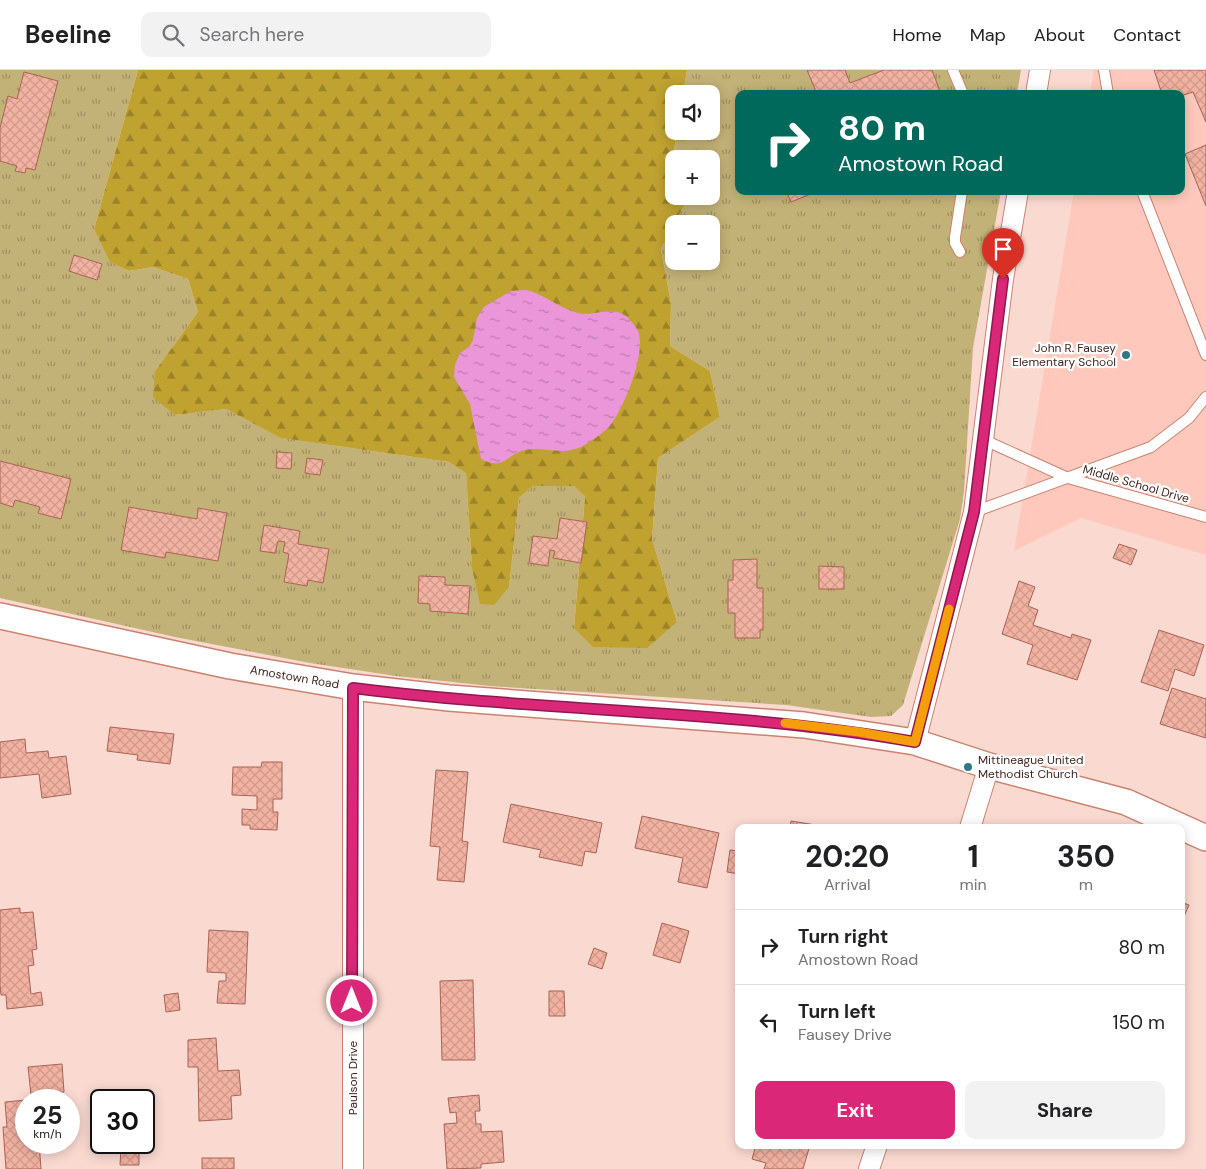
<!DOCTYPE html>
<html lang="en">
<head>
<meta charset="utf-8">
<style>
  :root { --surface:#fff; --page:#f2f2f2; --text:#202124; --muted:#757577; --line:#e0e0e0; --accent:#db2777 }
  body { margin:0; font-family:"DM Sans",sans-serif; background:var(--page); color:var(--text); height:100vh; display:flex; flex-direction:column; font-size:19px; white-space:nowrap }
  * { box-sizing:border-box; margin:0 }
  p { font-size:16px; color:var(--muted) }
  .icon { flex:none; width:28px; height:28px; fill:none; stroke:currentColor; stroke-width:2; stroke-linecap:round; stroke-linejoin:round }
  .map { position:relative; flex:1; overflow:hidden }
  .drawer { position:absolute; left:735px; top:754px; width:450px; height:325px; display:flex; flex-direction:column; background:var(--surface); border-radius:10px; box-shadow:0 2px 12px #0003 }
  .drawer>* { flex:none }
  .banner { position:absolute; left:735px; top:20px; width:450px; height:105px; border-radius:10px; box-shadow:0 2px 12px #0003; background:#00695c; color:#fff; overflow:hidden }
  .tools { position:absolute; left:665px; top:15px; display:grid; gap:10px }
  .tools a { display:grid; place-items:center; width:55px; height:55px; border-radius:10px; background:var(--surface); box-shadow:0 2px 12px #0003; font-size:25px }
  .speed { position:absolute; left:15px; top:1019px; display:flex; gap:10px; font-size:25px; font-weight:700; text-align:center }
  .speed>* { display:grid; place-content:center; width:65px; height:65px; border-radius:50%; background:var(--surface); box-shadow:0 2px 12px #0003; line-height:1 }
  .speed small { font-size:12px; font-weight:400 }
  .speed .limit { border:2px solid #111; border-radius:8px; background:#fff; color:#111 }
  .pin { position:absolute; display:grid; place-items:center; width:42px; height:42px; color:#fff; margin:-51px -21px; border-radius:50% 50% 50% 0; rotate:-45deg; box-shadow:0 0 5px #0007 }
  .pin .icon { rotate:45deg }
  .me { position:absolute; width:55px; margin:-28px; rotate:0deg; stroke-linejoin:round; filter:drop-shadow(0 0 4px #0008) }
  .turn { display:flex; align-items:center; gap:18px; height:105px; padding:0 20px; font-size:22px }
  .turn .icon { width:65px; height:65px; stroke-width:2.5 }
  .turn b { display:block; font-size:35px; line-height:42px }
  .eta { display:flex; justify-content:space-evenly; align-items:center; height:85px; text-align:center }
  .eta b { font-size:30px; font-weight:700; line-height:35px }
  .button { display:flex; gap:10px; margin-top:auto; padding:10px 20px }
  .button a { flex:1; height:58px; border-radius:10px; background:var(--accent); color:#fff; font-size:20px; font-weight:700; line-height:58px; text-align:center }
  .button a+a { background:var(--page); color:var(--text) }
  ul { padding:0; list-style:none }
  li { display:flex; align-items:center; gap:15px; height:75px; padding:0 20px; border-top:1px solid var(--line) }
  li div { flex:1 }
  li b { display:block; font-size:19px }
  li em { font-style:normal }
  header { display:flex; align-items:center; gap:30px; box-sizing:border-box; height:70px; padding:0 25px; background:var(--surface); border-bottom:1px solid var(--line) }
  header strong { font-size:24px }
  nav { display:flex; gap:28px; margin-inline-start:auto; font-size:18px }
  .search { width:350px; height:45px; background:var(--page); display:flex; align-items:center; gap:12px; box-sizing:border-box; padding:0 18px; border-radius:10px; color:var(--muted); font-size:19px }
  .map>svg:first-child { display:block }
</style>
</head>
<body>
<header>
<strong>Beeline</strong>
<div class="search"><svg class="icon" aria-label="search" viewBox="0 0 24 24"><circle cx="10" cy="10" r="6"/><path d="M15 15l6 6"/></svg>Search here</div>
<nav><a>Home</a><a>Map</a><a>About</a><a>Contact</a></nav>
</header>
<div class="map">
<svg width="1206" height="1099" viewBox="0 0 1206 1099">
  <defs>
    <pattern id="grass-tufts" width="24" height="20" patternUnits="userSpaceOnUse" patternTransform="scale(1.25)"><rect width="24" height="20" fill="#c3b277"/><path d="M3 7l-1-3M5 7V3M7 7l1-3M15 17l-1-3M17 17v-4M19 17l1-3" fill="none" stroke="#a09061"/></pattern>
    <pattern id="forest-firs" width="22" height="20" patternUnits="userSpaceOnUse" patternTransform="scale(1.25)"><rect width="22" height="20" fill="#bfa230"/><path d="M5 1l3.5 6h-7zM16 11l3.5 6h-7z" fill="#9c8328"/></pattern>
    <pattern id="water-ripples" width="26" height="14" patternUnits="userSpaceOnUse" patternTransform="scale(1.25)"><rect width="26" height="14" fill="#ea96d9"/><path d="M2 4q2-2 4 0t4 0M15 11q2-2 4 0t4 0" fill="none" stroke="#bf7aaf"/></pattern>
    <pattern id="building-cross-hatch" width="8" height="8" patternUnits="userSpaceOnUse" patternTransform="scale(1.25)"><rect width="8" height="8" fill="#f2b2a2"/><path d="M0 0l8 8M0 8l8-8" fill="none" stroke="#d0998b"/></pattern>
  </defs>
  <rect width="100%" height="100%" fill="#fad9d1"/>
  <!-- built -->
  <polygon fill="#fec9bc" points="1094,0 1206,0 1206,485 1081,448 1014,481 1074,121 1181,121 1181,24 1090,24"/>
  <!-- grass -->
  <polygon fill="url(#grass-tufts)" points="0,0 138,0 94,159 111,192 129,201 153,197 188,209 198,242 155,301 175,345 226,339 282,368 449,392 466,402 472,498 509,517 519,428 533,416 574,416 585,425 574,558 677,552 652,469 658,388 720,347 710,301 670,276 671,233 661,179 674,154 674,191 711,191 711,154 674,154 689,126 711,126 711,89 677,89 674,80 677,61 711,61 711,24 683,24 687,0 1021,0 1017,24 739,24 739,121 1001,121 973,278 964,421 960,449 903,635 891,646 871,647 786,635 490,616 396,606 310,593 175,567 0,528"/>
  <!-- forest -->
  <polygon fill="url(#forest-firs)" points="138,0 687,0 683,24 674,24 674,61 677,61 674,80 677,89 674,89 674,126 689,126 661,179 671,233 670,276 710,301 720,347 658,388 652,469 677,552 647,578 593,577 574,558 585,426 574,416 533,416 519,428 509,517 494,535 480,534 472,498 466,403 449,392 281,368 226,339 175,345 153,327 155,301 198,242 188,209 153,197 129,201 110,192 94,159"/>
  <!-- water -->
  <path fill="url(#water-ripples)" d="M511,221C517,221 524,219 530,221C546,226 561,239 578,243C594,247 611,235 626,246C629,249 637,257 638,261C647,283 623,340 609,357C603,363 589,373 581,377C564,386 542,376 525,380C505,385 505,401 481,389L470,334L454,307L455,295L460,283L469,277L473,270L477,248L484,237Z"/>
  <!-- building -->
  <g fill="url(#building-cross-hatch)" stroke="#aa6353">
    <polygon points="807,0 845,0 850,13 884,0 932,0 941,24 817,24"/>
    <polygon points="1154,0 1206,0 1206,52 1193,22 1181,26 1181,24 1162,24"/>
    <polygon points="24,2 58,11 35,100 26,98 25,103 15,101 17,96 0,91 0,58 8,26 17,29"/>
    <polygon points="1206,75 1206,136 1185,84"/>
    <polygon points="786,121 818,121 791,132"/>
    <polygon points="74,185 102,194 97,210 69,201"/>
    <polygon points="277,382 292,383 291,399 276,398"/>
    <polygon points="307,388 323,390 320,405 305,403"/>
    <polygon points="0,391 71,409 61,449 38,443 40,437 15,430 13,437 0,433"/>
    <polygon points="129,437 197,449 198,438 227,443 218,491 166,482 165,488 121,480"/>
    <polygon points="560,448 587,452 581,493 553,488 555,481 550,480 548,496 529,493 533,466 557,469"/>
    <polygon points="264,455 300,461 298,474 329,479 323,513 308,510 307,516 284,512 289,484 283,482 285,472 278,471 275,483 260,481"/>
    <polygon points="1119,474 1137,480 1131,495 1113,488"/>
    <polygon points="757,489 757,518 763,518 763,560 760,560 760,568 735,568 735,543 728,543 728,510 733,510 733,490"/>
    <polygon points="819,496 844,497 844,519 819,519"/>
    <polygon points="419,506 445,507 445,515 470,516 468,544 430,541 430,534 418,533"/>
    <polygon points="1019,511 1035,517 1028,536 1038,540 1033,555 1071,568 1072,564 1091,570 1077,610 1027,594 1033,575 1002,564"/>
    <polygon points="1159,560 1204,575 1194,606 1175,599 1168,621 1141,612"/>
    <polygon points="1172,618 1206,629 1206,668 1160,654"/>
    <polygon points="110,657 174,664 170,694 137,690 138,685 107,681"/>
    <polygon points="25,669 26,683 48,681 49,688 66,686 71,724 42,728 39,704 0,708 0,672"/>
    <polygon points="262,692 282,692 282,729 273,729 273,742 278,742 277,760 250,759 250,755 242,755 242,739 257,740 257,726 232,725 233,697 261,697"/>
    <polygon points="436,700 468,702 462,771 468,772 464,812 437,810 440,777 430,776"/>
    <polygon points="511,734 602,753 596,783 585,781 582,796 539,787 541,780 503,772"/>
    <polygon points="642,746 719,763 707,818 678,812 683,788 635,778"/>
    <polygon points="791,751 828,757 828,758 790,758"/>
    <polygon points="730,780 739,781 739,804 727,802"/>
    <polygon points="1181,832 1189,835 1181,853"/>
    <polygon points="20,838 20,843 33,842 37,879 32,880 34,895 28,896 31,924 41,922 43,935 7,939 6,925 1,925 0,915 0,840"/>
    <polygon points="662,853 689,861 680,893 653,885"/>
    <polygon points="209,860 248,862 245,934 217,933 219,911 226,911 226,903 207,902"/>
    <polygon points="594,878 607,883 602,899 588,894"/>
    <polygon points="473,910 475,990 442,990 440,911"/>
    <polygon points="549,921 564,921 565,946 549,946"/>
    <polygon points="178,923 180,940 166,942 164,925"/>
    <polygon points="216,968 218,1001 239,1000 241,1025 231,1026 232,1049 199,1051 198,997 188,997 188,970"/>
    <polygon points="62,994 64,1022 31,1025 28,997"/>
    <polygon points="479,1025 480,1041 475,1041 476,1054 481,1054 481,1062 502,1061 504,1092 481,1094 481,1098 447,1099 444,1054 457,1053 456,1042 450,1043 448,1028"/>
    <polygon points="26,1030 26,1072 39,1072 41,1099 6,1099 3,1057 7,1057 5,1032"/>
    <polygon points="756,1075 810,1075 803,1099 764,1099 766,1093 752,1089"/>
    <polygon points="121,1078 139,1078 139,1095 120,1095"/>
    <rect x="202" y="1088" width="32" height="11"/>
  </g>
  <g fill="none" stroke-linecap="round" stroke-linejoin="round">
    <!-- service casing -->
    <g stroke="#cb8270" stroke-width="12">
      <g id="service">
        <polyline points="953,0 963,24"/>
        <polyline points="1104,0 1108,24"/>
        <polyline points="1142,121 1206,285"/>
        <polyline points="960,182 955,173 955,167 962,121"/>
        <polyline points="982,369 1068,408 1206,447"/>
        <polyline points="974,442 1151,377 1189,348 1206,327"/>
      </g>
    </g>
    <!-- minor casing -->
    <g stroke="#cb8270" stroke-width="22">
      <g id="minor">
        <polyline points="1036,24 1040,0"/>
        <polyline points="915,672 974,442 1003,209 1018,121"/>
        <polyline points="970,758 989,696"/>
        <polyline points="353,1099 353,617"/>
        <polyline points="869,1099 877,1075"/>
      </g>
    </g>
    <!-- tertiary casing -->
    <g stroke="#cb8270" stroke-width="28">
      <g id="tertiary">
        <path id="s1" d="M0,546L230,596L353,617L449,628L804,655L915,672L989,696L1126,732L1206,768"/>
      </g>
    </g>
    <!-- service -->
    <use href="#service" stroke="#fff" stroke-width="10"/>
    <!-- minor -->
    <use href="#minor" stroke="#fff" stroke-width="20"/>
    <!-- tertiary -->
    <use href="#tertiary" stroke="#fff" stroke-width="25"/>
  </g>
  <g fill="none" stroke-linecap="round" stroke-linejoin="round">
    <!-- route casing -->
    <g stroke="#8e194d" stroke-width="12">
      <path id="route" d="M352,931L353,618C540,642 729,639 915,672L974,442L1003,209"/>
    </g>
    <!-- route -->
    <use href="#route" stroke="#db2777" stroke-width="9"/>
    <!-- slow -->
    <polyline stroke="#f59e0b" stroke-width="9" points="785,653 859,662 915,672 949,539"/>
  </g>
  <!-- markers -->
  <g fill="#327786" stroke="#fff" stroke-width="2">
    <circle cx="1126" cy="285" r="5"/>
    <circle cx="968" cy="697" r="5"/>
  </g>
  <g text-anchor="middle" stroke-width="4.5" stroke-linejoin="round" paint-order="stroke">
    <!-- poi labels -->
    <g font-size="12" fill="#3d1f19" stroke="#fff" text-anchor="end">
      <text x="1116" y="282">John R. Fausey<tspan x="1116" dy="14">Elementary School</tspan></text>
      <text x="978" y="694" text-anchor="start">Mittineague United<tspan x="978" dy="14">Methodist Church</tspan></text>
    </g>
    <!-- street labels -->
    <g font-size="12" fill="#3d1f19" stroke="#fff">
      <text transform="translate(1136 414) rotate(16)" y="4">Middle School Drive</text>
      <text dy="4" stroke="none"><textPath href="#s1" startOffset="301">Amostown Road</textPath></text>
      <text transform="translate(353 1008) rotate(-90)" y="4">Paulson Drive</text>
    </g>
  </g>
</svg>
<div class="tools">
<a><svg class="icon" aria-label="sound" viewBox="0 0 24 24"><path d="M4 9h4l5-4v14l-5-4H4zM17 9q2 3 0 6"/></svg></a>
<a>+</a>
<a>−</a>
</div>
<div class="speed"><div>25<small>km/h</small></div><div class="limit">30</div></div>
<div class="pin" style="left:1003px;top:209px;background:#d93025"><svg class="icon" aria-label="arrive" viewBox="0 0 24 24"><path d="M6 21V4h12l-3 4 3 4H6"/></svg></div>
<svg class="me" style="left:352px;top:931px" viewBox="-20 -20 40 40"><circle r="17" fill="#db2777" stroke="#fff" stroke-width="3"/><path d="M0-11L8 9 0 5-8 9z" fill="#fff"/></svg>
<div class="banner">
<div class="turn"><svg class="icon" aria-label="right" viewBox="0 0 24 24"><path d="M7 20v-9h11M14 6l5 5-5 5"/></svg><div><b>80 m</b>Amostown Road</div></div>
</div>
<section class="drawer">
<div class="eta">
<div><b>20:20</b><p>Arrival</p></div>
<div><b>1</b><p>min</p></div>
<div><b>350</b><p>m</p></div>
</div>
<ul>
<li><svg class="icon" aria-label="right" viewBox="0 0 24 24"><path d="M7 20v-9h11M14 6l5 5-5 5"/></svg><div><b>Turn right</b><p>Amostown Road</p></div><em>80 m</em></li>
<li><svg class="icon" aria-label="left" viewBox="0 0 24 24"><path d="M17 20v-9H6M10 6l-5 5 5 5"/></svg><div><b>Turn left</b><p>Fausey Drive</p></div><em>150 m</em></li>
</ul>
<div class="button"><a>Exit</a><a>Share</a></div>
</section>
</div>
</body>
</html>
